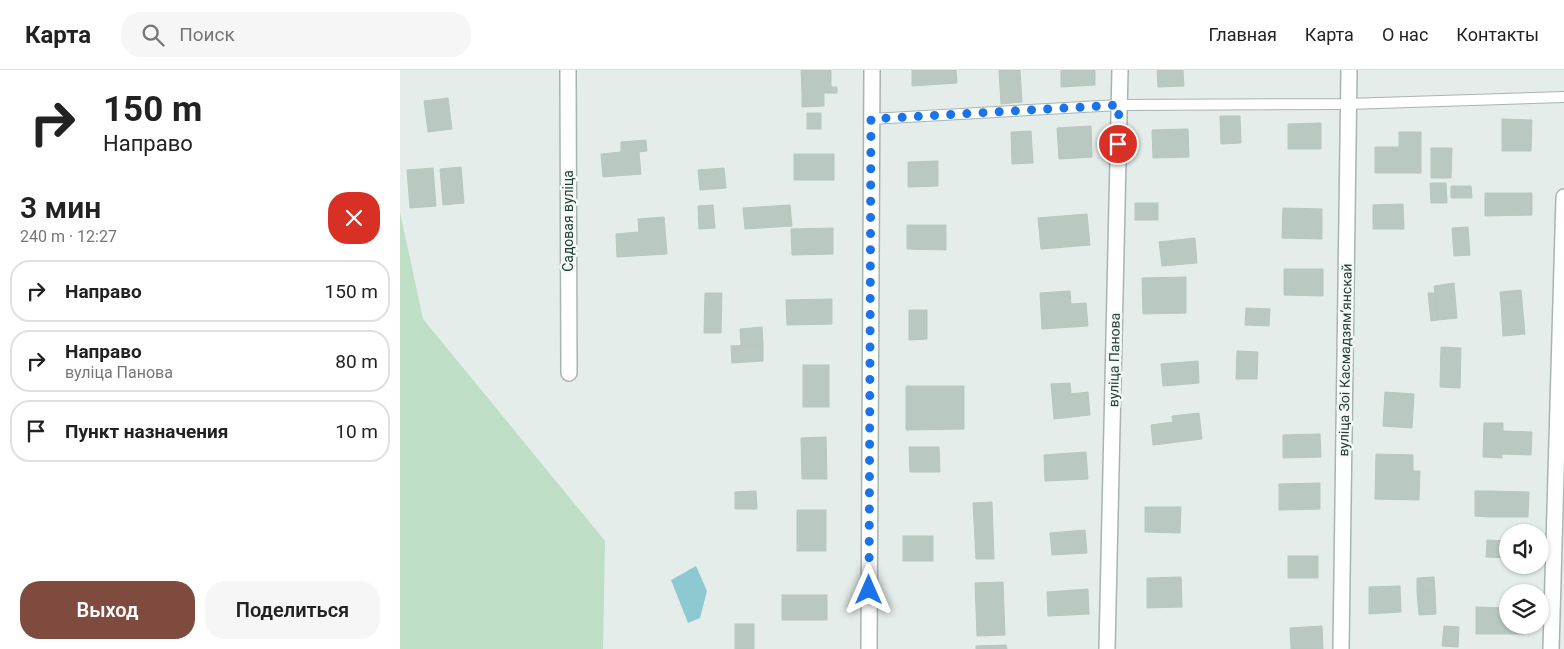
<!DOCTYPE html>
<html lang="ru">
<head>
<meta charset="utf-8">
<style>
  :root { --surface:#fff; --page:#f6f6f6; --text:#222; --muted:#767676; --line:#e0e0e0; --accent:#7e4b3e }
  body { margin:0; font-family:Roboto,sans-serif; background:var(--page); color:var(--text); height:100vh; display:flex; flex-direction:column; font-size:19px; white-space:nowrap }
  * { box-sizing:border-box; margin:0 }
  p { font-size:16px; color:var(--muted) }
  .icon { flex:none; width:28px; height:28px; fill:none; stroke:currentColor; stroke-width:2; stroke-linecap:round; stroke-linejoin:round }
  .map { position:relative; flex:1; overflow:hidden }
  .details { display:flex; flex-direction:column; background:var(--surface); width:400px }
  .details>* { flex:none }
  .top-card { background:#fff; color:var(--text); overflow:hidden }
  .fabs { position:absolute; left:1099px; top:454px; display:grid; gap:10px }
  .fabs a { display:grid; place-items:center; width:50px; height:50px; border-radius:50%; background:var(--surface); box-shadow:0 1px 4px #0004; font-size:25px }
  .pin { position:absolute; display:grid; place-items:center; width:42px; height:42px; color:#fff; margin:-21px; border:2px solid #fff; border-radius:50%; box-shadow:0 1px 5px #0007 }
  .me { position:absolute; width:55px; margin:-28px; rotate:0deg; stroke-linejoin:round; filter:drop-shadow(0 0 4px #0008) }
  .turn { display:flex; align-items:center; gap:18px; height:105px; padding:0 20px; font-size:22px }
  .turn .icon { width:65px; height:65px; stroke-width:2.5 }
  .turn b { display:block; font-size:35px; line-height:42px }
  .round { display:grid; place-items:center; flex:none; width:52px; height:52px; border-radius:20px; background:var(--page) }
  .headline { display:flex; align-items:center; justify-content:space-between; height:85px; padding:0 20px }
  h1 { font-size:30px; font-weight:600; line-height:38px }
  .button { display:flex; gap:10px; margin-top:auto; padding:10px 20px }
  .button a { flex:1; height:58px; border-radius:20px; background:var(--accent); color:#fff; font-size:20px; font-weight:600; line-height:58px; text-align:center }
  .button a+a { background:var(--page); color:var(--text) }
  ul { padding:0; list-style:none }
  li { display:flex; align-items:center; gap:15px; height:62px; margin:0 10px 8px; padding:0 10px; border:2px solid var(--line); border-radius:20px }
  li div { flex:1 }
  li b { display:block; font-size:19px }
  li em { font-style:normal }
  header { display:flex; align-items:center; gap:30px; box-sizing:border-box; height:70px; padding:0 25px; background:var(--surface); border-bottom:1px solid var(--line) }
  header strong { font-size:24px }
  nav { display:flex; gap:28px; margin-inline-start:auto; font-size:18px }
  .search { width:350px; height:45px; background:var(--page); display:flex; align-items:center; gap:12px; box-sizing:border-box; padding:0 18px; border-radius:20px; color:var(--muted); font-size:19px }
  main { display:flex; flex:1; min-height:0 }
  .map>svg:first-child { display:block }
</style>
</head>
<body>
<header>
<strong>Карта</strong>
<div class="search"><svg class="icon" aria-label="search" viewBox="0 0 24 24"><circle cx="10" cy="10" r="6"/><path d="M15 15l6 6"/></svg>Поиск</div>
<nav><a>Главная</a><a>Карта</a><a>О нас</a><a>Контакты</a></nav>
</header>
<main>
<section class="details">
<div class="top-card">
<div class="turn"><svg class="icon" aria-label="right" viewBox="0 0 24 24"><path d="M7 20v-9h11M14 6l5 5-5 5"/></svg><div><b>150 m</b>Направо</div></div>
</div>
<div class="headline"><div><h1>3 мин</h1><p>240 m · 12:27</p></div><a class="round" style="background:#d93025;color:#fff"><svg class="icon" aria-label="close" viewBox="0 0 24 24"><path d="M6 6l12 12M18 6L6 18"/></svg></a></div>
<ul>
<li><svg class="icon" aria-label="right" viewBox="0 0 24 24"><path d="M7 20v-9h11M14 6l5 5-5 5"/></svg><div><b>Направо</b></div><em>150 m</em></li>
<li><svg class="icon" aria-label="right" viewBox="0 0 24 24"><path d="M7 20v-9h11M14 6l5 5-5 5"/></svg><div><b>Направо</b><p>вуліца Панова</p></div><em>80 m</em></li>
<li><svg class="icon" aria-label="arrive" viewBox="0 0 24 24"><path d="M6 21V4h12l-3 4 3 4H6"/></svg><div><b>Пункт назначения</b></div><em>10 m</em></li>
</ul>
<div class="button"><a>Выход</a><a>Поделиться</a></div>
</section>
<div class="map">
<svg width="1164" height="579" viewBox="0 0 1164 579">
  <rect width="100%" height="100%" fill="#e4ede9"/>
  <!-- green -->
  <polygon fill="#bedec5" points="0,142 23,249 205,471 203,579 0,579"/>
  <!-- water -->
  <polygon fill="#8ec9d1" points="296,496 307,521 300,548 288,553 271,510"/>
  <!-- building -->
  <g fill="#bac8c2" stroke="#b7c7c0">
    <polygon points="401,0 431,0 431,17 437,17 437,23 402,23"/>
    <polygon points="512,0 556,0 557,13 512,16"/>
    <polygon points="599,0 620,0 622,32 601,34"/>
    <polygon points="661,0 695,0 695,15 661,17"/>
    <polygon points="757,0 783,0 784,16 758,17"/>
    <polygon points="402,23 424,23 424,36 402,37"/>
    <polygon points="48,28 52,59 28,62 24,31"/>
    <rect x="407" y="43" width="14" height="16"/>
    <polygon points="820,46 840,46 841,73 821,74"/>
    <polygon points="1102,49 1132,50 1131,81 1102,81"/>
    <polygon points="921,53 921,79 888,79 888,54"/>
    <polygon points="691,56 692,87 659,89 657,58"/>
    <polygon points="788,59 789,87 753,88 752,60"/>
    <polygon points="631,61 633,93 612,94 611,62"/>
    <polygon points="999,62 1021,62 1021,103 975,103 975,77 999,77"/>
    <polygon points="246,70 247,81 239,82 241,104 203,107 201,84 221,82 221,72"/>
    <polygon points="1031,78 1052,78 1051,108 1031,108"/>
    <rect x="394" y="84" width="40" height="26"/>
    <polygon points="538,91 538,116 508,117 508,92"/>
    <polygon points="61,97 64,133 43,135 40,99"/>
    <polygon points="33,98 36,136 10,138 7,100"/>
    <polygon points="324,98 326,118 300,120 298,100"/>
    <polygon points="1030,113 1046,113 1047,133 1031,133"/>
    <polygon points="1051,116 1071,116 1072,128 1051,128"/>
    <polygon points="1085,123 1132,123 1132,145 1085,146"/>
    <rect x="735" y="133" width="23" height="17"/>
    <polygon points="1003,134 1004,159 973,159 973,135"/>
    <polygon points="313,135 315,158 299,159 298,136"/>
    <polygon points="390,135 392,156 345,159 343,138"/>
    <polygon points="883,138 922,139 922,169 882,168"/>
    <polygon points="687,144 690,175 641,179 638,148"/>
    <polygon points="264,147 267,184 217,187 216,164 239,162 238,149"/>
    <polygon points="507,155 546,155 546,180 507,179"/>
    <polygon points="1068,157 1070,185 1054,186 1052,158"/>
    <polygon points="433,158 433,184 392,185 391,159"/>
    <polygon points="795,168 797,193 762,196 759,172"/>
    <polygon points="884,199 923,199 923,226 884,225"/>
    <polygon points="786,207 786,243 743,244 742,208"/>
    <polygon points="1054,213 1057,248 1038,250 1034,216"/>
    <polygon points="1121,220 1122,231 1101,233 1100,222"/>
    <polygon points="670,221 671,234 686,233 688,256 642,259 640,223"/>
    <polygon points="305,223 322,223 321,263 304,263"/>
    <polygon points="1028,223 1034,223 1038,250 1031,251"/>
    <polygon points="432,229 432,254 387,255 386,230"/>
    <polygon points="1122,231 1125,264 1103,266 1101,233"/>
    <polygon points="846,238 870,239 869,256 845,255"/>
    <polygon points="509,240 527,240 527,269 509,270"/>
    <polygon points="362,257 363,274 341,275 340,259"/>
    <polygon points="363,274 363,291 332,293 331,276"/>
    <polygon points="1041,277 1061,278 1060,318 1040,317"/>
    <polygon points="837,281 858,282 857,309 836,309"/>
    <polygon points="798,291 799,313 763,316 761,294"/>
    <rect x="403" y="295" width="26" height="42"/>
    <polygon points="670,313 671,324 688,322 690,345 654,349 651,314"/>
    <polygon points="506,316 564,316 564,359 506,360"/>
    <polygon points="985,322 1014,324 1012,358 983,356"/>
    <polygon points="799,343 802,369 753,375 751,355 773,352 772,346"/>
    <polygon points="1084,353 1103,353 1103,361 1132,362 1131,385 1102,384 1102,388 1083,387"/>
    <polygon points="920,364 921,387 883,388 883,365"/>
    <polygon points="426,367 427,409 402,409 401,368"/>
    <polygon points="509,377 539,377 540,402 510,402"/>
    <polygon points="686,382 688,409 645,411 644,385"/>
    <polygon points="976,384 1013,385 1013,401 1020,401 1019,430 975,429"/>
    <polygon points="920,413 920,439 879,440 879,414"/>
    <polygon points="356,421 357,439 335,439 335,422"/>
    <polygon points="1075,421 1089,421 1089,447 1075,446"/>
    <polygon points="1089,421 1129,422 1128,447 1089,447"/>
    <polygon points="592,432 594,489 576,489 573,433"/>
    <polygon points="745,437 781,437 780,463 745,462"/>
    <rect x="397" y="440" width="29" height="41"/>
    <polygon points="685,460 687,483 652,485 650,463"/>
    <rect x="503" y="466" width="30" height="25"/>
    <polygon points="1087,470 1108,471 1108,488 1086,487"/>
    <rect x="888" y="486" width="30" height="22"/>
    <polygon points="781,507 782,537 747,538 747,508"/>
    <polygon points="1034,507 1035,521 1017,522 1017,508"/>
    <polygon points="603,512 605,565 577,566 575,513"/>
    <polygon points="1000,516 1001,542 969,544 969,517"/>
    <polygon points="688,519 689,544 648,546 647,522"/>
    <polygon points="1035,521 1036,544 1019,545 1017,522"/>
    <rect x="382" y="525" width="45" height="25"/>
    <polygon points="1076,537 1108,538 1108,555 1125,555 1124,564 1076,564"/>
    <rect x="335" y="554" width="19" height="25"/>
    <polygon points="922,556 923,579 891,579 890,558"/>
    <polygon points="1044,556 1059,557 1058,577 1042,576"/>
    <polygon points="606,575 607,579 576,579 576,576"/>
  </g>
  <g fill="none" stroke-linecap="round" stroke-linejoin="round">
    <!-- service casing -->
    <g stroke="#a7b5b0" stroke-width="12">
      <polyline id="service" points="471,49 719,35 948,34 1164,27"/>
    </g>
    <!-- minor casing -->
    <g stroke="#a7b5b0" stroke-width="18">
      <g id="minor">
        <polyline points="168,0 169,303"/>
        <polyline points="469,579 472,0"/>
        <polyline points="707,579 720,0"/>
        <polyline points="941,579 949,0"/>
        <polyline points="1151,579 1164,127"/>
      </g>
    </g>
    <!-- service -->
    <use href="#service" stroke="#fff" stroke-width="10"/>
    <!-- minor -->
    <use href="#minor" stroke="#fff" stroke-width="15"/>
  </g>
  <g fill="none" stroke-linecap="round" stroke-linejoin="round">
    <!-- route -->
    <polyline stroke="#1a73e8" stroke-width="9" stroke-dasharray="0 16.2" points="469,520 471,49 719,35 718,74"/>
  </g>
  <g text-anchor="middle" stroke-width="5" stroke-linejoin="round" paint-order="stroke">
    <!-- street labels -->
    <g font-size="14" fill="#243f37" stroke="#f5faf7">
      <text transform="translate(168 151) rotate(-90)" y="5">Садовая вуліца</text>
      <text transform="translate(714 290) rotate(-89)" y="5">вуліца Панова</text>
      <text transform="translate(945 290) rotate(-89)" y="5">вуліца Зоі Касмадзямʼянскай</text>
    </g>
  </g>
</svg>
<div class="fabs">
<a><svg class="icon" aria-label="sound" viewBox="0 0 24 24"><path d="M4 9h4l5-4v14l-5-4H4zM17 9q2 3 0 6"/></svg></a>
<a><svg class="icon" aria-label="layers" viewBox="0 0 24 24"><path d="M12 4l9 5-9 5-9-5zM3 14l9 5 9-5"/></svg></a>
</div>
<div class="pin" style="left:718px;top:74px;background:#d93025"><svg class="icon" aria-label="arrive" viewBox="0 0 24 24"><path d="M6 21V4h12l-3 4 3 4H6"/></svg></div>
<svg class="me" style="left:469px;top:520px" viewBox="-20 -20 40 40"><path d="M0-17L14 15 0 8-14 15z" fill="#1a73e8" stroke="#fff" stroke-width="4"/></svg>
</div>
</main>
</body>
</html>
